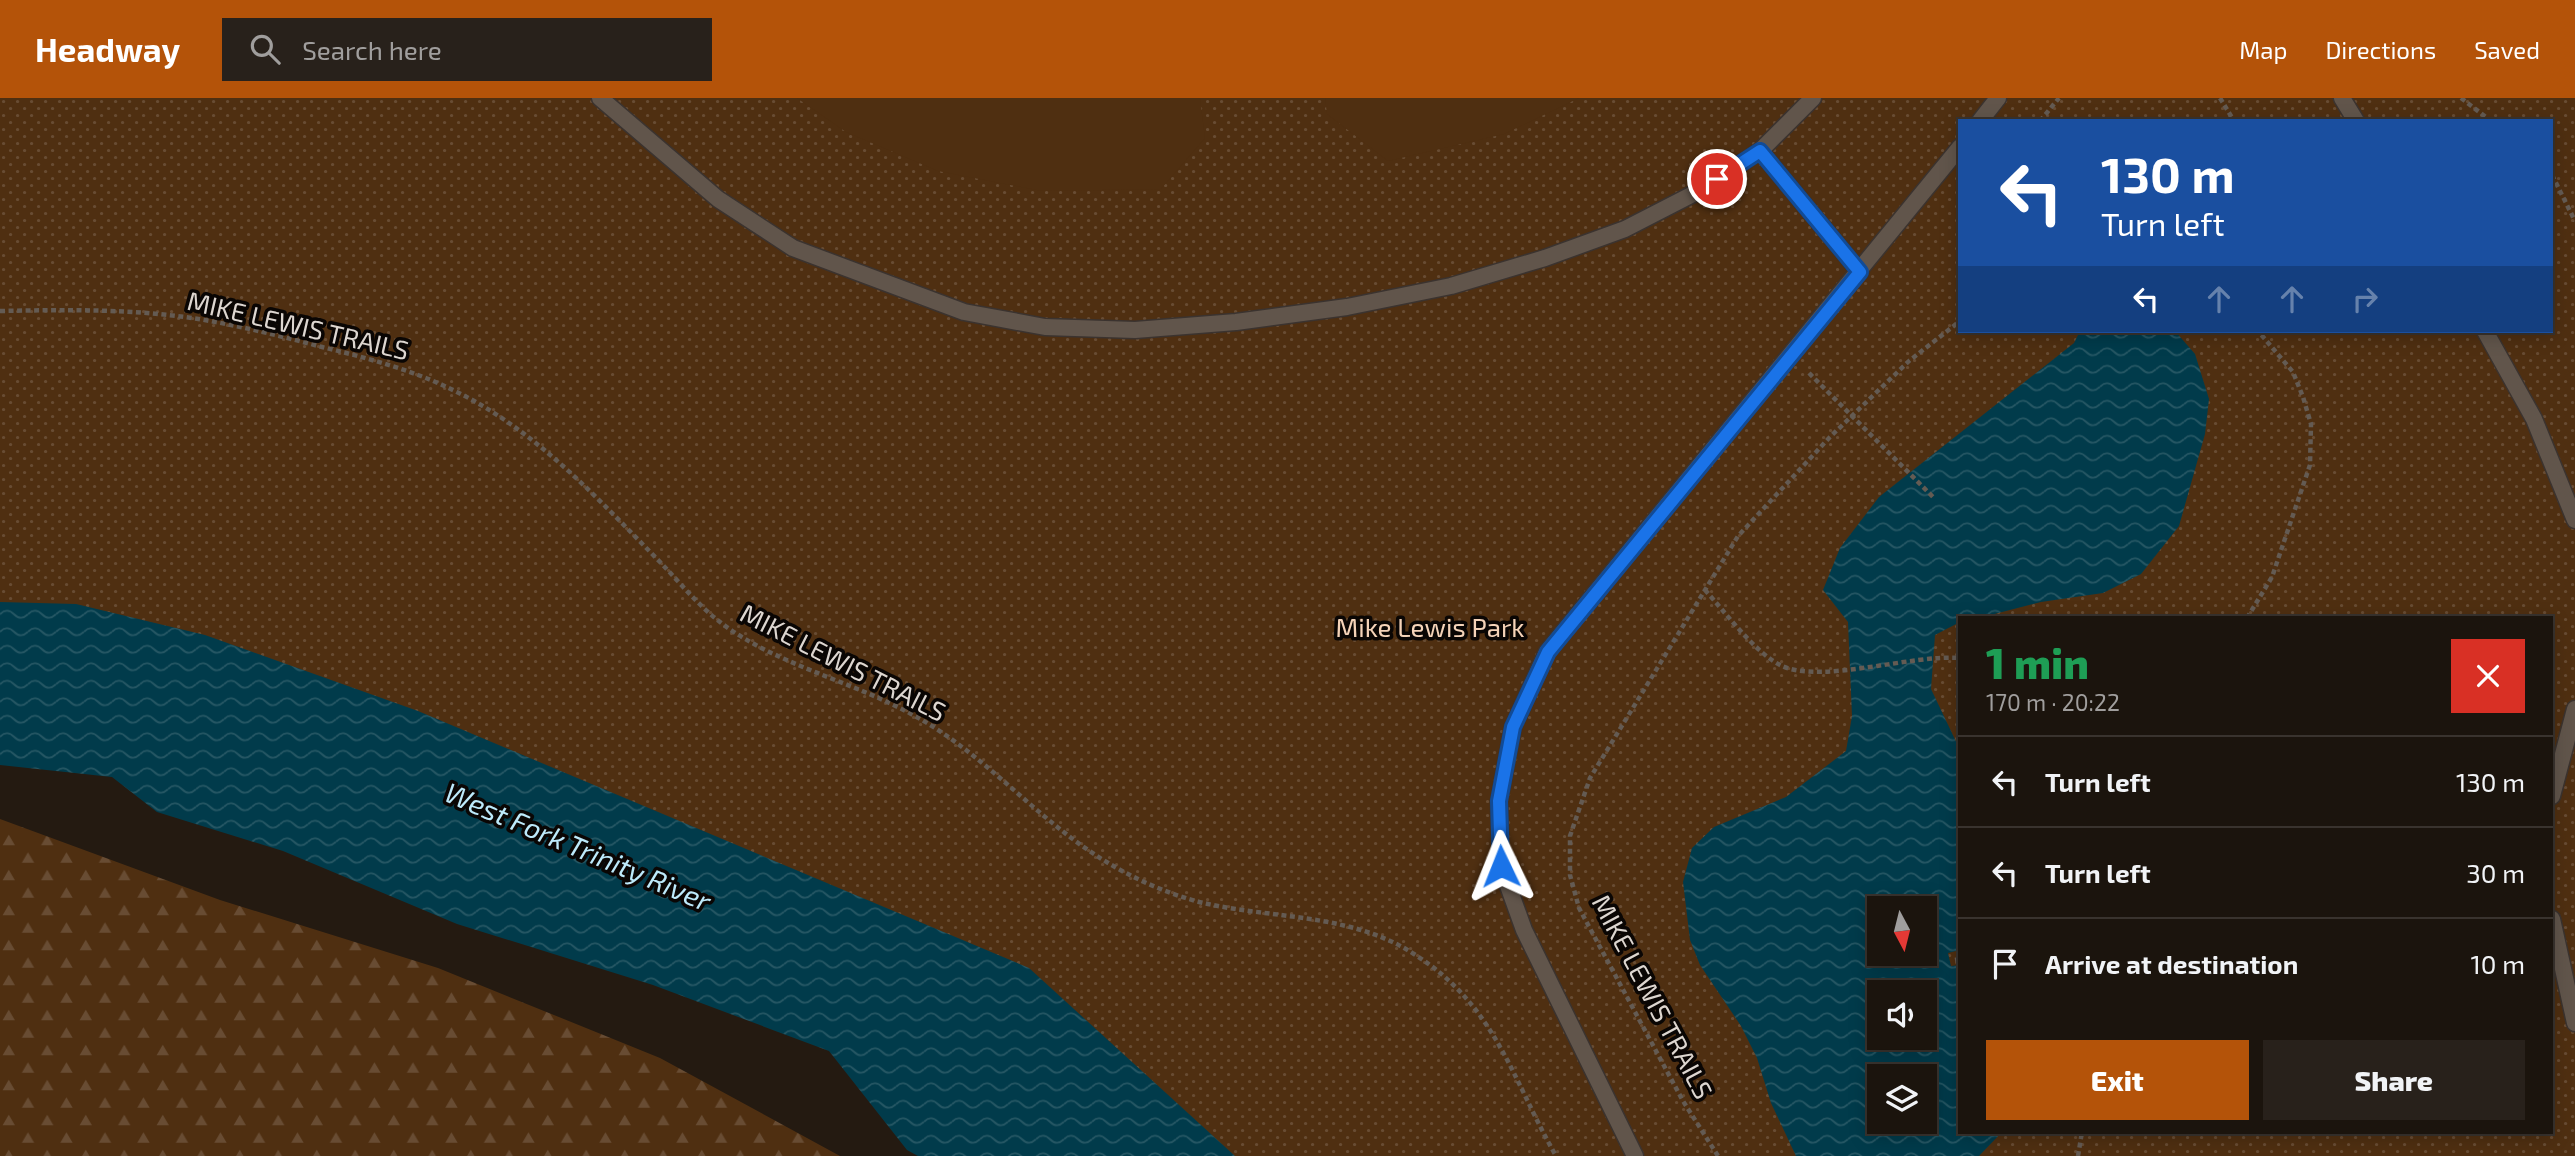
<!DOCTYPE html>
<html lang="en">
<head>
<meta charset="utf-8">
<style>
  :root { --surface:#1b140d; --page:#28211b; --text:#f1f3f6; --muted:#a09e9d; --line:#39332e; --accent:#b45309 }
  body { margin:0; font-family:"Exo 2",sans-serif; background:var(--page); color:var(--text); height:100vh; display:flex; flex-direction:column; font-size:26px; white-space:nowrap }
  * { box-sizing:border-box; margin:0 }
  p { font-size:23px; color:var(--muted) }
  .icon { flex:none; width:38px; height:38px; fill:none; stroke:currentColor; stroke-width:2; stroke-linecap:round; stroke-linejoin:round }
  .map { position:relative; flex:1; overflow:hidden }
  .side { position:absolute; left:1958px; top:518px; width:595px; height:518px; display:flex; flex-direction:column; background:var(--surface); border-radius:0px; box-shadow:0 4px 18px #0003,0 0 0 2px var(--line) }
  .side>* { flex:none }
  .guide { position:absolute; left:1958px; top:21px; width:595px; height:214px; border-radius:0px; box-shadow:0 4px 18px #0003,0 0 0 2px var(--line); background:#1a4fa0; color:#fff; overflow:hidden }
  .needle { width:46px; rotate:173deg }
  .controls { position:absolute; left:1867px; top:798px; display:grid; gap:14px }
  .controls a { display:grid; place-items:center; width:70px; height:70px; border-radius:0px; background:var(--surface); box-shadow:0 4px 18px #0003,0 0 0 2px var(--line); font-size:35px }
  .pin { position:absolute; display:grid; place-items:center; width:60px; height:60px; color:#fff; margin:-30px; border:4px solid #fff; border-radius:50%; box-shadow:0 2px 7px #0007 }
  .me { position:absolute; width:77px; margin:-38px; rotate:358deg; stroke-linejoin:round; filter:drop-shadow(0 0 5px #0008) }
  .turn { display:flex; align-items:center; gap:24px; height:147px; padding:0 28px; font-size:32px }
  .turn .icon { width:91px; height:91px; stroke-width:2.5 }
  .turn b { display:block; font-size:49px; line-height:60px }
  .lanes { display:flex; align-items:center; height:66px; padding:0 28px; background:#0003; justify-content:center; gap:35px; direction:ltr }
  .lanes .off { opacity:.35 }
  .round { display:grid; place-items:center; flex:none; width:74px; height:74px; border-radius:0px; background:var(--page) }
  .head { display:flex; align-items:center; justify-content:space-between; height:119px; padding:0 28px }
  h1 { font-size:42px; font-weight:800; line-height:52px; color:#1e9e55 }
  .action { display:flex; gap:14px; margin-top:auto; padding:14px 28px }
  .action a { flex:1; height:80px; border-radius:0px; background:var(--accent); color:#fff; font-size:28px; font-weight:800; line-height:80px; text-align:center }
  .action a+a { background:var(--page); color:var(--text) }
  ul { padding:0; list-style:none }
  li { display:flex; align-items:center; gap:21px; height:91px; padding:0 28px; border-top:2px solid var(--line) }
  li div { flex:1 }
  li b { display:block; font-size:26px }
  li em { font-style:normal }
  header { display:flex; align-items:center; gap:42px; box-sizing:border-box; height:98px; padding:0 35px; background:var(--accent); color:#fff }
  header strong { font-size:33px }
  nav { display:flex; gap:38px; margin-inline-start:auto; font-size:24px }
  .search { width:490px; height:63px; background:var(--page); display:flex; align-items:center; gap:18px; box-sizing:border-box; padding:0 24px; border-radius:0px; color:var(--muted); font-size:26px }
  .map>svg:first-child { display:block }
</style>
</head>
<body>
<header>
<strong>Headway</strong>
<div class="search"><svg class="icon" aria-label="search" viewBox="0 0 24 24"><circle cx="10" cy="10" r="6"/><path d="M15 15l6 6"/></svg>Search here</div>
<nav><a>Map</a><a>Directions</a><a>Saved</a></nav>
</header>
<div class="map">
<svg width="2575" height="1058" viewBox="0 0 2575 1058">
  <defs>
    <pattern id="green-dots" width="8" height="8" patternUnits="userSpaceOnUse" patternTransform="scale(1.75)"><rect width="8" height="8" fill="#4f2f11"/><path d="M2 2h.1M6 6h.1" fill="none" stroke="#684c33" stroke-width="1.8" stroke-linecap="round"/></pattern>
    <pattern id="forest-firs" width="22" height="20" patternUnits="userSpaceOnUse" patternTransform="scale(1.75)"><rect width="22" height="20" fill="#4f2f11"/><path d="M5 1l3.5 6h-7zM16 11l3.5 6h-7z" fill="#684c33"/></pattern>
    <pattern id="water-waves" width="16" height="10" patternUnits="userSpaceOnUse" patternTransform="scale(1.75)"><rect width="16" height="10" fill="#013b4b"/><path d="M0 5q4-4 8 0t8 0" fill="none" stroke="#265764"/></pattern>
  </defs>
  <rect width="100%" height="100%" fill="#241a11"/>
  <!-- green -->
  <path fill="url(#green-dots)" fill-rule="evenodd" d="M0,0H2575V1058H1207L0,521ZM1960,23H2552V233H1960ZM1960,520H2552V1034H1960ZM1880,810H1925V856H1880ZM1880,894H1925V940H1880ZM1880,978H1925V1024H1880Z"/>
  <!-- forest -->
  <polygon fill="url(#forest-firs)" points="0,721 220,802 438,870 660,960 840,1058 0,1058"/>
  <!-- pitch -->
  <g fill="#4f2f11">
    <polygon points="797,0 1200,0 1205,40 1161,91 1042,93 938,73 846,34"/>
    <polygon points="1325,0 1579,0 1504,36 1388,63 1327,16"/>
  </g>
  <!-- water -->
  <g fill="url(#water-waves)" fill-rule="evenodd">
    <path d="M2080,233H2175L2195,256L2209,301L2205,336L2179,428L2141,476L2103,495L2041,504L1979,520H1960V524L1935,537L1931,591L1960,652V852L1948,855L1951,868L1960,867V1034H2002L1979,1058H1796L1771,1005L1757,960L1741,928L1700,867L1690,842L1683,784L1692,750L1714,729L1786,699L1846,653L1852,618L1848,524L1823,492L1840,450L1879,399L2074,245ZM1880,810H1925V856H1880ZM1880,894H1925V940H1880ZM1880,978H1925V1024H1880Z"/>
    <polygon points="0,504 76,506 205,537 418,613 1029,870 1235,1058 918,1058 907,1052 829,953 653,887 457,826 283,753 157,714 112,679 0,667"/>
  </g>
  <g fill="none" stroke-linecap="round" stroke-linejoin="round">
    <!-- lane casing -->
    <g stroke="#3b332f" stroke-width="19">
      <g id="lane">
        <polyline points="600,0 718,101 793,150 964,214 1045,229 1135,232 1236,224 1347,209 1451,188 1545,160 1625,131 1695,95 1760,53 1813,0"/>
        <polyline points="2342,0 2356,23"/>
        <polyline points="1980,23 1998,0"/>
        <polyline points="1760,53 1860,174"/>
        <polyline points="2485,233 2534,321 2575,422"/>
        <polyline points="2552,698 2575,611"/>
        <polyline points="2552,821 2575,925"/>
        <polyline points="1635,1058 1524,832 1501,768 1499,703 1513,629 1547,554 1960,49"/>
      </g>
    </g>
    <!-- path -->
    <g stroke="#645b53" stroke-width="4.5" stroke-dasharray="5 3.5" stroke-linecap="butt">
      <polyline points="2220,0 2234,23"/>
      <polyline points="2461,0 2491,23"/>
      <polyline points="2040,23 2059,0"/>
      <polyline points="2552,77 2575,123"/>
      <path d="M0,213C53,212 105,211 158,216C214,221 269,235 322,249C367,260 413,272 455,293C537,333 598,401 661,465C680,485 699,508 720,524C774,566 852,583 913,617C982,654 1032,716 1097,758C1129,779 1171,798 1208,806C1278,821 1352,816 1414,856C1496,908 1511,979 1556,1058"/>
      <polyline points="1809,275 1935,401"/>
      <path d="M1705,492C1725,514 1756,556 1782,568C1822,586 1913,556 1960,560"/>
      <polyline points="2247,520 2272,479 2310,367 2311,326 2303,299 2293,274 2258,233"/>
      <polyline points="1955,862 1960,861"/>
      <polyline points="1718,1058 1683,1003 1579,810 1570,777 1570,738 1590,680 1738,438 1830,339 1909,263 1960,223"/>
      <polyline points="2078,1058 2082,1034"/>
    </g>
    <!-- lane -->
    <use href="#lane" stroke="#61554b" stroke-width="16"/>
  </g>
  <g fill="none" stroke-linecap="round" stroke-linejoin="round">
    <!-- route casing -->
    <g stroke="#114b97" stroke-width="18">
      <polyline id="route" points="1501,768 1499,703 1513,629 1548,554 1860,174 1760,53 1717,81"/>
    </g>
    <!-- route -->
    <use href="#route" stroke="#1a73e8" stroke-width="12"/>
  </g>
  <g text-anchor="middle" stroke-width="7" stroke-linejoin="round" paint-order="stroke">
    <!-- street labels -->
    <g font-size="26" fill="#ddd6d0" stroke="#0a0604">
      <text transform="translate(298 228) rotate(13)" y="9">MIKE LEWIS TRAILS</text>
      <text transform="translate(843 565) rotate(27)" y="9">MIKE LEWIS TRAILS</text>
      <text transform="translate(1652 899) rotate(62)" y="9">MIKE LEWIS TRAILS</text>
    </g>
    <!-- park labels -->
    <g font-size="26" fill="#f5d3b8" stroke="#0a0604">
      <text x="1430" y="539">Mike Lewis Park</text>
    </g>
    <!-- water labels -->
    <g font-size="28" font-style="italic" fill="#bdeafb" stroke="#0a0604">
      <text transform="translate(578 749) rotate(23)" y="10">West Fork Trinity River</text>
    </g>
  </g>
</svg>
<div class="controls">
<a><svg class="needle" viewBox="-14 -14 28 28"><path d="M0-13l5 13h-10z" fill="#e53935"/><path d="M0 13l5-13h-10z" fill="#a09e9d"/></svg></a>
<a><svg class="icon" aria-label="sound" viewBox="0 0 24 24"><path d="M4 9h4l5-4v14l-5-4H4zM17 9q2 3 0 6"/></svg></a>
<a><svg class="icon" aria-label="layers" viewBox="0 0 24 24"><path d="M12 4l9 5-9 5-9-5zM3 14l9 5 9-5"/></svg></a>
</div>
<div class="pin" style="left:1717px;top:81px;background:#d93025"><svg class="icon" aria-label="arrive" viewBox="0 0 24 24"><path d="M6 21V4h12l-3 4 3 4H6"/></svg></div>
<svg class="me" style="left:1501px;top:768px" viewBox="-20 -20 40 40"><path d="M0-17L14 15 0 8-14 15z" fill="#1a73e8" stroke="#fff" stroke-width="4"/></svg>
<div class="guide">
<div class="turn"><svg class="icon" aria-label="left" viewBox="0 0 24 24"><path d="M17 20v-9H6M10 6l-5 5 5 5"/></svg><div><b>130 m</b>Turn left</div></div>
<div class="lanes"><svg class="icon" aria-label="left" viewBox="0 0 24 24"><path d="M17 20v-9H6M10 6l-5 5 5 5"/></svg><svg class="icon off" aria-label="ahead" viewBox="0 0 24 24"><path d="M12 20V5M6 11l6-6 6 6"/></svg><svg class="icon off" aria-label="ahead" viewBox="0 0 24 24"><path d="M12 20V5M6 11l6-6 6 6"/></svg><svg class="icon off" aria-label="right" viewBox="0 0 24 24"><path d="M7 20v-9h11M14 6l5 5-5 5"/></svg></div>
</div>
<section class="side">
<div class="head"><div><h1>1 min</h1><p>170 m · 20:22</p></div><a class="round" style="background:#d93025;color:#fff"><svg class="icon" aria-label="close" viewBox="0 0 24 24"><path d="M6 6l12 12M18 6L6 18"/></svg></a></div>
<ul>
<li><svg class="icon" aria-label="left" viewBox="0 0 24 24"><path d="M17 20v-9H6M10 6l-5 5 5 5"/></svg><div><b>Turn left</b></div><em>130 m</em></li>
<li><svg class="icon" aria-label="left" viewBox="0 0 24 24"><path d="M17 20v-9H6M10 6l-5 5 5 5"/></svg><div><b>Turn left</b></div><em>30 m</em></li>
<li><svg class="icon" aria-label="arrive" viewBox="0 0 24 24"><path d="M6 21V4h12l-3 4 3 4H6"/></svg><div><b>Arrive at destination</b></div><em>10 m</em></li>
</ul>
<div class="action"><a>Exit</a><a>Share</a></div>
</section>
</div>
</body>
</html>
